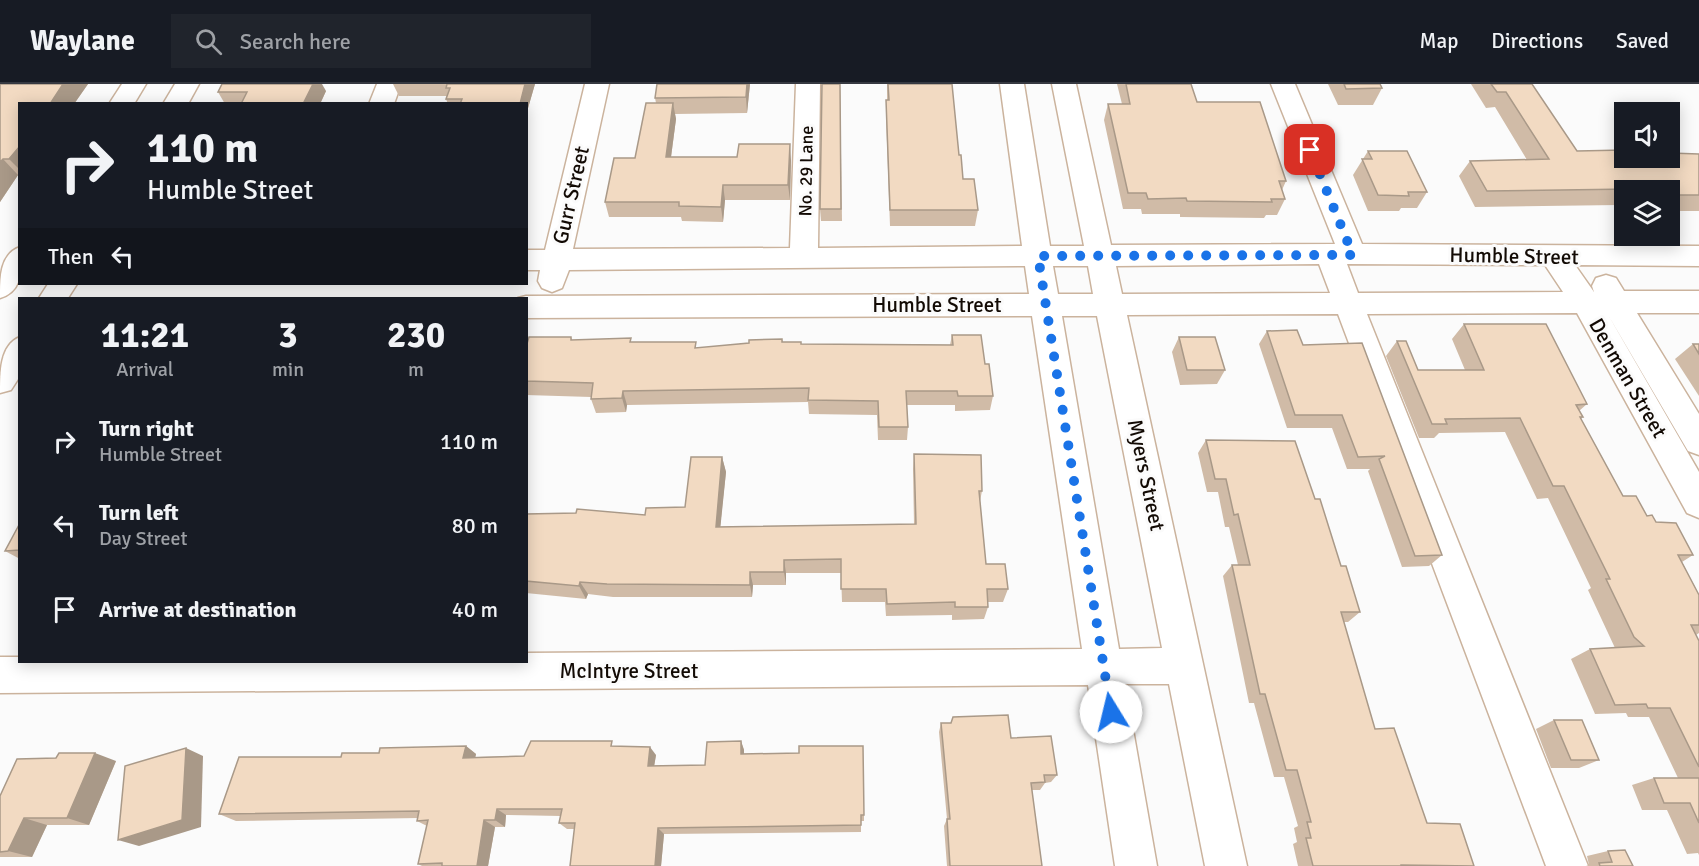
<!DOCTYPE html>
<html lang="en">
<head>
<meta charset="utf-8">
<style>
  :root { --surface:#171b24; --page:#20242c; --text:#f1f3f6; --muted:#9ea1a6; --line:#363941 }
  body { margin:0; font-family:Signika,sans-serif; background:var(--page); color:var(--text); height:100vh; display:flex; flex-direction:column; font-size:22px; white-space:nowrap }
  * { box-sizing:border-box; margin:0 }
  p { font-size:20px; color:var(--muted) }
  .icon { flex:none; width:33px; height:33px; fill:none; stroke:currentColor; stroke-width:2; stroke-linecap:round; stroke-linejoin:round }
  .map { position:relative; flex:1; overflow:hidden }
  .drawer { position:absolute; left:18px; top:213px; width:510px; height:366px; display:flex; flex-direction:column; background:var(--surface); border-radius:0px; box-shadow:0 3px 15px #0003 }
  .drawer>* { flex:none }
  .banner { position:absolute; left:18px; top:18px; width:510px; height:183px; border-radius:0px; box-shadow:0 3px 15px #0003; background:#171b24; color:var(--text); overflow:hidden }
  .fabs { position:absolute; left:1614px; top:18px; display:grid; gap:12px }
  .fabs a { display:grid; place-items:center; width:66px; height:66px; border-radius:0px; background:var(--surface); box-shadow:0 3px 15px #0003; font-size:30px }
  .pin { position:absolute; display:grid; place-items:center; width:51px; height:51px; color:#fff; margin:-26px; border-radius:12px; box-shadow:0 3px 9px #0006 }
  .me { position:absolute; width:66px; margin:-33px; rotate:351deg; stroke-linejoin:round; filter:drop-shadow(0 0 4px #0008) }
  .turn { display:flex; align-items:center; gap:21px; height:126px; padding:0 30px; font-size:27px }
  .turn .icon { width:78px; height:78px; stroke-width:2.5 }
  .turn b { display:block; font-size:42px; line-height:51px }
  .then { display:flex; align-items:center; height:57px; padding:0 30px; background:#0003; gap:12px; font-size:22px }
  .eta { display:flex; justify-content:space-evenly; align-items:center; height:102px; text-align:center }
  .eta b { font-size:36px; font-weight:700; line-height:42px }
  ul { padding:0; list-style:none }
  li { display:flex; align-items:center; gap:18px; height:84px; padding:0 30px }
  li div { flex:1 }
  li b { display:block; font-size:22px }
  li em { font-style:normal }
  header { display:flex; align-items:center; gap:36px; box-sizing:border-box; height:84px; padding:0 30px; background:var(--surface); border-bottom:2px solid var(--line) }
  header strong { font-size:28px }
  nav { display:flex; gap:33px; margin-inline-start:auto; font-size:21px }
  .search { width:420px; height:54px; background:var(--page); display:flex; align-items:center; gap:15px; box-sizing:border-box; padding:0 21px; border-radius:0px; color:var(--muted); font-size:22px }
  .map>svg:first-child { display:block }
</style>
</head>
<body>
<header>
<strong>Waylane</strong>
<div class="search"><svg class="icon" aria-label="search" viewBox="0 0 24 24"><circle cx="10" cy="10" r="6"/><path d="M15 15l6 6"/></svg>Search here</div>
<nav><a>Map</a><a>Directions</a><a>Saved</a></nav>
</header>
<div class="map">
<svg width="1699" height="782" viewBox="0 0 1699 782">
  <rect width="100%" height="100%" fill="#fbfbfb"/>
  <g fill="none" stroke-linecap="round" stroke-linejoin="round">
    <!-- minor casing -->
    <g stroke="#cbb39d" stroke-width="3">
      <g id="minor">
        <polygon points="122,0 146,0 134,20 109,20"/>
        <polygon points="175,0 199,0 188,20 163,20"/>
        <polygon points="377,0 401,0 394,20 369,20"/>
        <path d="M585,0H609L573,165L790,164L796,0H820L818,164L1022,162L1000,0H1024L1050,162H1084L1052,0H1076L1111,161L1335,160L1271,0H1295L1362,160L1699,162V182L1575,181L1594,208L1592,202L1596,194L1606,191L1616,194L1624,207H1699V229H1637L1699,330V371L1688,367L1607,229L1699,388V434L1687,429L1577,229L1367,230L1588,782H1546L1338,230L1127,231L1247,782H1205L1169,600H1125L1157,782H1115L1088,601L0,609V573H20V578H526V569L1082,565L1032,232L526,234V214H518L526,212L1029,210L1025,182L569,186L562,204L552,208L542,204L538,197L540,186H526V166H545ZM1319,180L1330,209L1122,210L1116,182ZM1347,180L1545,181L1563,208L1358,209ZM1053,182H1088L1093,210H1058ZM1062,232H1097L1162,564L1119,565Z"/>
        <path d="M20,163C20,184 25,206 0,214C0,193 0,170 20,163Z"/>
        <polygon points="48,200 77,200 68,214 39,214"/>
        <path d="M20,253V292L11,306L0,309C0,288 0,261 20,253Z"/>
      </g>
    </g>
    <!-- minor -->
    <use href="#minor" fill="#fff" fill-rule="evenodd"/>
  </g>
  <!-- wall -->
  <g fill="#d0bba7">
    <polygon points="0,0 88,0 74,20 20,20 20,91 18,91 0,118"/>
    <polygon points="393,0 535,0 526,31 526,20 448,20 446,15 447,12 399,12"/>
    <polygon points="750,0 747,29 675,30 676,35 671,73 791,76 790,116 725,116 723,138 682,137 681,133 609,133 605,118 635,74 656,19 655,14"/>
    <polygon points="840,0 842,137 821,137 820,125"/>
    <polygon points="887,0 952,0 959,71 963,95 978,126 975,142 890,142 886,32 886,16 887,16"/>
    <polygon points="1117,0 1191,0 1197,18 1286,97 1282,106 1285,115 1277,131 1266,131 1264,134 1180,133 1180,130 1142,130 1141,125 1123,125 1104,36 1108,20 1122,20"/>
    <polygon points="1328,0 1380,0 1382,4 1373,21 1338,21"/>
    <polygon points="1471,0 1532,0 1577,67 1624,74 1699,70 1699,127 1670,127 1670,106 1624,106 1624,126 1622,126 1618,121 1475,123 1459,92 1470,77 1527,76 1495,23 1486,24"/>
    <polygon points="326,7 320,20 225,20 218,8"/>
    <polygon points="1368,67 1427,108 1417,124 1401,124 1399,127 1368,127 1353,91"/>
    <polygon points="1464,240 1587,320 1579,327 1583,333 1581,335 1623,412 1647,432 1656,438 1693,471 1682,478 1699,511 1699,549 1696,551 1699,557 1699,771 1698,769 1687,770 1667,726 1642,726 1632,701 1654,694 1678,694 1649,633 1628,633 1626,629 1595,630 1571,575 1590,565 1615,564 1588,506 1591,504 1548,414 1537,415 1505,348 1439,349 1434,354 1419,354 1386,272 1397,257 1418,286 1465,286 1452,255"/>
    <polygon points="1267,247 1303,261 1362,259 1442,471 1429,482 1402,483 1368,387 1370,385 1347,385 1332,344 1287,344 1259,260"/>
    <polygon points="952,251 985,280 993,312 990,326 955,327 955,321 907,321 908,343 907,356 878,356 877,331 809,330 808,318 627,321 626,328 596,329 591,315 591,313 526,311 526,263 571,253 572,256 632,258 697,264 749,259 782,255 783,258 801,260 950,261"/>
    <polygon points="1179,253 1225,286 1217,300 1180,301 1172,268"/>
    <polygon points="1693,260 1699,260 1699,312 1675,275"/>
    <polygon points="1206,356 1315,415 1341,482 1360,528 1348,538 1344,538 1375,645 1427,739 1474,782 1298,782 1293,760 1297,758 1294,744 1298,742 1284,693 1274,693 1254,619 1249,619 1223,492 1232,481 1238,481 1229,443 1225,443 1218,408 1207,408 1198,369"/>
    <polygon points="914,370 982,407 980,417 986,480 1008,505 1003,518 988,518 988,523 984,535 952,536 952,531 886,532 885,518 842,518 841,489 786,489 786,501 753,501 752,513 613,513 588,510 586,515 526,509 526,430 645,431 685,423 722,373 726,388 720,443 914,440 913,385"/>
    <polygon points="20,439 20,475 5,467"/>
    <polygon points="1554,636 1599,676 1579,684 1551,684 1536,645"/>
    <polygon points="941,639 1011,654 1057,691 1051,698 1045,699 1040,706 1032,706 1042,782 947,782 944,742 947,735 939,648"/>
    <polygon points="741,657 744,666 744,670 864,731 864,737 861,737 861,748 664,750 661,782 570,782 575,745 567,745 559,739 561,732 506,731 505,743 495,743 488,782 422,782 418,780 427,742 417,737 418,734 236,737 219,730 341,673 466,662 476,670 475,673 524,672 616,662 656,671 654,682 705,681"/>
    <polygon points="116,677 89,741 47,741 32,773 0,773 0,712"/>
    <polygon points="1608,767 1633,782 1586,782 1589,781 1587,772"/>
  </g>
  <!-- shaded-wall -->
  <g fill="#a99988">
    <polygon points="63,0 88,0 74,20 50,20"/>
    <polygon points="313,0 322,0 326,7 320,20 303,20"/>
    <polygon points="525,0 535,0 526,31 526,20 520,20"/>
    <polygon points="747,0 750,0 747,29 746,13"/>
    <polygon points="673,19 676,35 669,88 666,73"/>
    <polygon points="790,60 791,76 790,116 788,101"/>
    <polygon points="20,62 20,86 9,75"/>
    <polygon points="3,75 18,91 0,118 0,78"/>
    <polygon points="723,101 725,116 723,138 721,123"/>
    <polygon points="623,307 627,321 626,328 622,314"/>
    <polygon points="722,373 726,388 719,457 716,443"/>
    <polygon points="784,476 786,489 786,501 784,488"/>
    <polygon points="750,488 753,501 752,513 750,501"/>
    <polygon points="580,498 588,510 586,515 579,502"/>
    <polygon points="741,657 744,666 744,678 741,670"/>
    <polygon points="466,662 476,670 474,681 463,674"/>
    <polygon points="650,663 656,671 653,689 648,682"/>
    <polygon points="186,664 203,672 201,743 139,762 118,756"/>
    <polygon points="95,669 116,677 89,741 67,734"/>
    <polygon points="497,725 506,731 505,743 495,736"/>
    <polygon points="24,734 47,741 32,773 8,767"/>
    <polygon points="484,736 495,743 488,782 477,782"/>
    <polygon points="658,744 664,750 661,782 655,782"/>
  </g>
  <!-- building -->
  <g fill="#f2dac2" stroke="#a99988" stroke-width="1.5">
    <polygon points="0,0 63,0 50,20 20,20 20,62 9,75 3,75 0,78"/>
    <polygon points="222,0 313,0 303,20 241,20 247,8 218,8"/>
    <polygon points="447,0 525,0 520,20 460,20 462,15 446,15 450,4 446,4"/>
    <polygon points="657,0 747,0 746,13 655,14"/>
    <polygon points="822,0 840,0 841,125 820,125"/>
    <polygon points="888,0 952,0 959,71 961,71 963,95 974,95 978,126 890,126 886,16 889,16"/>
    <polygon points="1126,0 1191,0 1197,18 1260,18 1286,97 1279,97 1285,115 1271,115 1272,118 1187,117 1186,114 1148,115 1146,109 1128,109 1108,20 1130,20"/>
    <polygon points="1344,0 1380,0 1382,4 1346,5"/>
    <polygon points="1491,0 1532,0 1577,67 1624,66 1624,74 1670,74 1670,69 1699,70 1699,111 1670,111 1670,106 1633,106 1632,105 1487,107 1470,77 1549,75 1506,8 1497,8"/>
    <polygon points="646,19 673,19 666,73 737,73 739,60 790,60 788,101 723,101 721,123 679,122 679,118 605,118 614,74 635,74"/>
    <polygon points="1368,67 1407,67 1427,108 1408,108 1409,112 1378,111 1362,75 1372,75"/>
    <polygon points="1464,240 1546,240 1587,320 1576,321 1583,333 1580,333 1623,412 1636,412 1647,432 1652,431 1656,438 1676,439 1693,471 1678,471 1699,511 1699,541 1691,541 1699,557 1699,683 1670,624 1648,624 1646,620 1615,621 1590,565 1644,562 1634,553 1606,495 1610,495 1564,402 1553,402 1520,334 1445,335 1447,340 1432,340 1397,257 1406,257 1418,286 1484,286"/>
    <polygon points="1297,246 1303,261 1362,259 1442,471 1415,472 1379,375 1385,372 1358,373 1342,331 1295,331 1267,247"/>
    <polygon points="952,251 981,251 985,280 989,280 993,312 958,312 957,307 906,307 908,343 879,343 878,317 808,316 809,304 623,307 622,314 591,315 593,299 526,297 526,263 529,253 571,253 571,256 631,254 630,258 696,258 695,264 749,259 749,256 782,255 782,258 801,258 801,260 953,261"/>
    <polygon points="1179,253 1215,253 1225,286 1187,286"/>
    <polygon points="1693,260 1699,260 1699,270"/>
    <polygon points="1206,356 1295,357 1315,415 1320,415 1341,482 1346,482 1360,528 1341,528 1375,645 1394,644 1427,739 1460,740 1474,782 1401,781 1401,782 1313,782 1306,754 1311,754 1307,738 1311,738 1297,686 1286,686 1265,610 1260,610 1232,481 1250,481 1238,430 1234,431 1226,395 1215,395"/>
    <polygon points="914,370 981,371 982,407 979,407 986,480 1005,480 1008,505 987,505 988,523 955,523 955,518 887,520 886,505 841,505 841,475 784,476 784,488 750,488 750,501 607,500 580,498 579,502 526,497 526,430 576,429 577,425 645,431 646,424 685,423 691,373 722,373 716,443 916,440"/>
    <polygon points="20,439 20,466 5,467"/>
    <polygon points="1008,631 1011,654 1051,652 1057,691 1044,691 1045,698 1031,699 1042,782 950,782 947,735 950,735 941,639 951,639 953,633"/>
    <polygon points="1554,636 1582,636 1599,676 1571,676"/>
    <polygon points="531,657 612,657 611,662 650,663 648,682 705,681 707,658 741,657 741,670 799,669 799,662 863,662 864,731 861,731 861,741 658,744 655,782 570,782 575,739 559,739 562,725 497,725 495,736 484,736 477,782 442,782 442,779 418,780 428,736 417,737 419,727 219,730 239,673 341,673 342,669 379,669 380,664 466,662 463,674 524,672"/>
    <polygon points="186,664 182,736 118,756 125,682"/>
    <polygon points="59,669 95,669 67,734 24,734 8,767 0,768 0,712 17,675 56,674"/>
    <polygon points="1654,694 1699,694 1699,739 1690,719 1664,719"/>
    <polygon points="1625,766 1633,782 1600,782 1599,779 1612,778 1608,767"/>
  </g>
  <g fill="none" stroke-linecap="round" stroke-linejoin="round">
    <!-- route -->
    <polyline stroke="#1a73e8" stroke-width="10" stroke-dasharray="0 18" points="1111,628 1038,172 1353,171 1310,66"/>
  </g>
  <g text-anchor="middle" stroke-width="6" stroke-linejoin="round" paint-order="stroke">
    <!-- far-street labels -->
    <g font-size="18" fill="#120a04" stroke="#fbfbfb">
      <text transform="translate(806 87) rotate(-89)" y="6">No. 29 Lane</text>
    </g>
    <!-- street labels -->
    <g font-size="21" fill="#120a04" stroke="#fbfbfb">
      <text transform="translate(571 111) rotate(-77)" y="7">Gurr Street</text>
      <text transform="translate(1514 172) rotate(1)" y="7">Humble Street</text>
      <text x="937" y="228">Humble Street</text>
      <text transform="translate(1628 294) rotate(60)" y="7">Denman Street</text>
      <text transform="translate(1146 391) rotate(78)" y="7">Myers Street</text>
      <text x="629" y="594">McIntyre Street</text>
    </g>
  </g>
</svg>
<div class="fabs">
<a><svg class="icon" aria-label="sound" viewBox="0 0 24 24"><path d="M4 9h4l5-4v14l-5-4H4zM17 9q2 3 0 6"/></svg></a>
<a><svg class="icon" aria-label="layers" viewBox="0 0 24 24"><path d="M12 4l9 5-9 5-9-5zM3 14l9 5 9-5"/></svg></a>
</div>
<div class="pin" style="left:1310px;top:66px;background:#d93025"><svg class="icon" aria-label="arrive" viewBox="0 0 24 24"><path d="M6 21V4h12l-3 4 3 4H6"/></svg></div>
<svg class="me" style="left:1111px;top:628px" viewBox="-20 -20 40 40"><circle r="19" fill="#fff"/><path d="M0-13L10 11 0 6-10 11z" fill="#1a73e8"/></svg>
<div class="banner">
<div class="turn"><svg class="icon" aria-label="right" viewBox="0 0 24 24"><path d="M7 20v-9h11M14 6l5 5-5 5"/></svg><div><b>110 m</b>Humble Street</div></div>
<div class="then">Then<svg class="icon" aria-label="left" viewBox="0 0 24 24"><path d="M17 20v-9H6M10 6l-5 5 5 5"/></svg></div>
</div>
<section class="drawer">
<div class="eta">
<div><b>11:21</b><p>Arrival</p></div>
<div><b>3</b><p>min</p></div>
<div><b>230</b><p>m</p></div>
</div>
<ul>
<li><svg class="icon" aria-label="right" viewBox="0 0 24 24"><path d="M7 20v-9h11M14 6l5 5-5 5"/></svg><div><b>Turn right</b><p>Humble Street</p></div><em>110 m</em></li>
<li><svg class="icon" aria-label="left" viewBox="0 0 24 24"><path d="M17 20v-9H6M10 6l-5 5 5 5"/></svg><div><b>Turn left</b><p>Day Street</p></div><em>80 m</em></li>
<li><svg class="icon" aria-label="arrive" viewBox="0 0 24 24"><path d="M6 21V4h12l-3 4 3 4H6"/></svg><div><b>Arrive at destination</b></div><em>40 m</em></li>
</ul>
</section>
</div>
</body>
</html>
